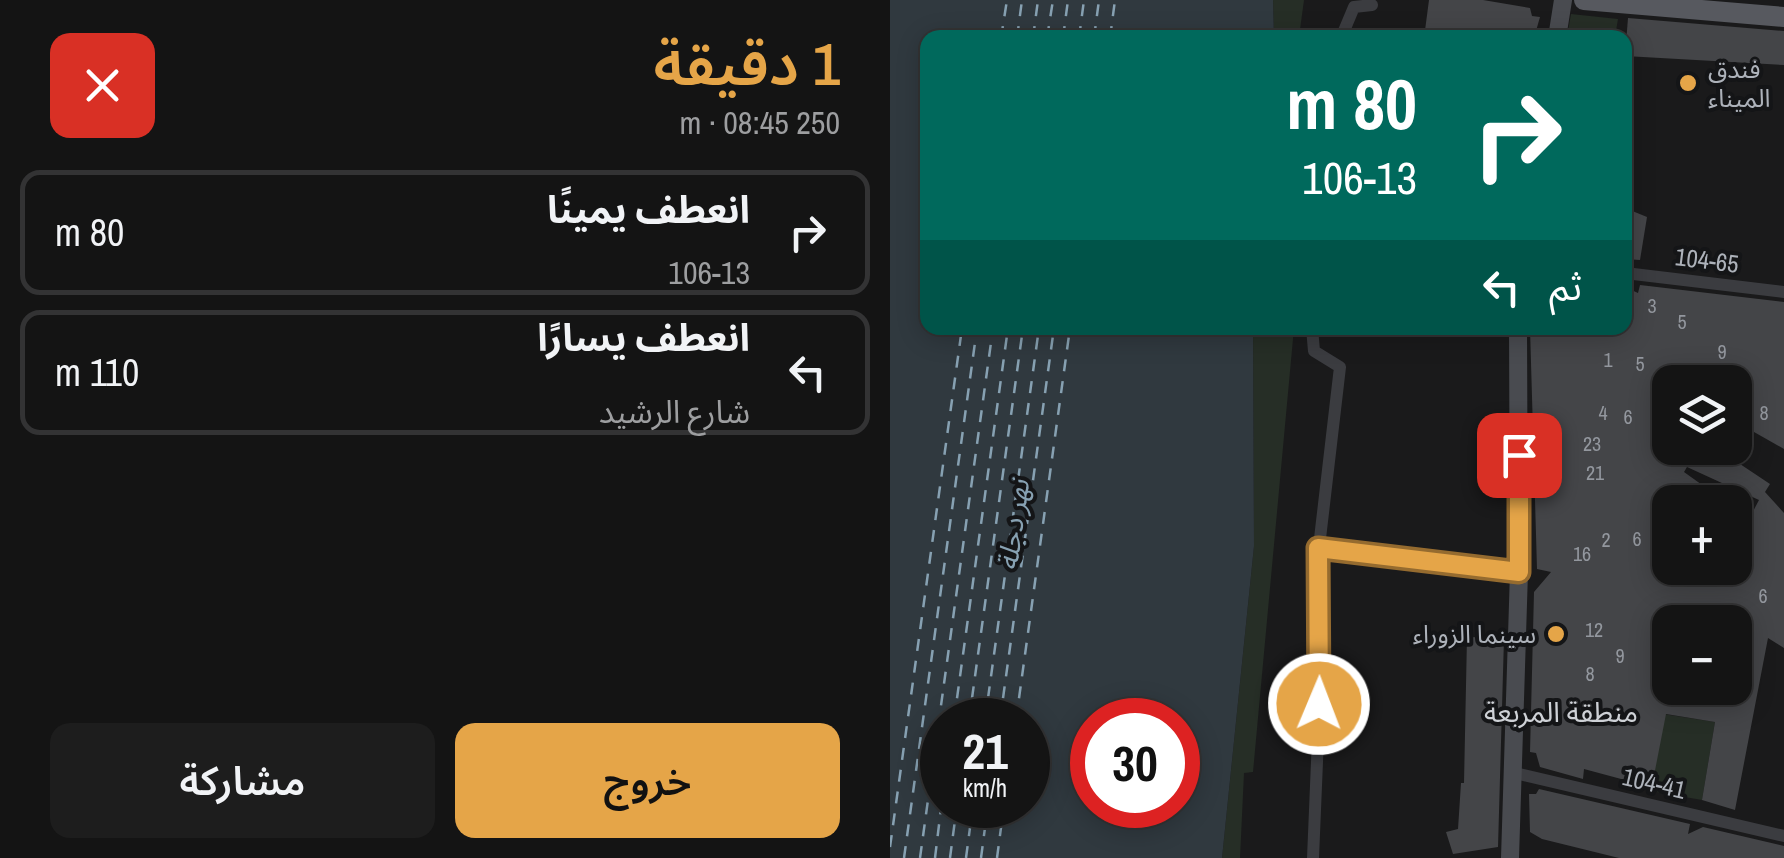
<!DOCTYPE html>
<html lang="ar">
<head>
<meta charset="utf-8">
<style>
  :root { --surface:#141414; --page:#1d1d1d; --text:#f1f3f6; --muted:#9d9ea0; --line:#333334; --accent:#e5a548 }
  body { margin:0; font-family:"Archivo Narrow","Noto Sans Arabic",sans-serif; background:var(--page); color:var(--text); direction:rtl; height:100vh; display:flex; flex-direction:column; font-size:38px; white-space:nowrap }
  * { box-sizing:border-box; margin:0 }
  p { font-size:32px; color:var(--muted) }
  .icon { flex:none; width:55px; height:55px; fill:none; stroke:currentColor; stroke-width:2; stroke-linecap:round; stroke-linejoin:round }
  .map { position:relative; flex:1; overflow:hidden; direction:ltr }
  .panel { display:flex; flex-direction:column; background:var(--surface); width:890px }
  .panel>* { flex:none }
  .guide { position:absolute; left:30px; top:30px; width:712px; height:305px; border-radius:20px; box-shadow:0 5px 25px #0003,0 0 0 2px var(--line); direction:rtl; background:#00695c; color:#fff; overflow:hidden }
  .fabs { position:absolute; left:762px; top:365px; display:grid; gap:20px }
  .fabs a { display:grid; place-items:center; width:100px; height:100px; border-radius:20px; background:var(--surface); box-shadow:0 5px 25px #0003,0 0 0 2px var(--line); font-size:50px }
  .speed { position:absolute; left:30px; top:698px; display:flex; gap:20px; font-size:50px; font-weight:700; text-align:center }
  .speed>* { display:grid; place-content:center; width:130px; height:130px; border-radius:50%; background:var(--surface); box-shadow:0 5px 25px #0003,0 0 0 2px var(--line); line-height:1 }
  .speed small { font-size:25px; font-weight:400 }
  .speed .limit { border:15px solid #d22; background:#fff; color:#111 }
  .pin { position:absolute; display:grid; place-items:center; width:85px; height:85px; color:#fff; margin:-42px; border-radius:20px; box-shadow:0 5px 15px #0006 }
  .me { position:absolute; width:110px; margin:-55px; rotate:1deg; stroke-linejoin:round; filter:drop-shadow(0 0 8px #0008) }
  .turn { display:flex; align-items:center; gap:35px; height:210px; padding:0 50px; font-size:45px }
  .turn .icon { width:130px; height:130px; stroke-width:2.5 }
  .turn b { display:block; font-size:70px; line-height:85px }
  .then { display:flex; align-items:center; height:95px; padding:0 50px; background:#0003; gap:20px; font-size:38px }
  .round { display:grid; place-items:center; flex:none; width:105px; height:105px; border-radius:20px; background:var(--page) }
  .head { display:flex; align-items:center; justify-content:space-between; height:170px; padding:0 50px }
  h1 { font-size:60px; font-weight:600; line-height:75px; color:var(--accent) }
  .cta { display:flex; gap:20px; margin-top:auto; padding:20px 50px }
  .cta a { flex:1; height:115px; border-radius:20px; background:var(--accent); color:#111; font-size:40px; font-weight:600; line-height:115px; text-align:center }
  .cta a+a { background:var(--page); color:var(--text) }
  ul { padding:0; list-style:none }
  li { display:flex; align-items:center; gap:30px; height:125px; margin:0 20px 15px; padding:0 30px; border:5px solid var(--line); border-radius:20px }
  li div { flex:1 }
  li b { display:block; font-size:38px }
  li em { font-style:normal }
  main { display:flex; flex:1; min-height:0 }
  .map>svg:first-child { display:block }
</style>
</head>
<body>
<main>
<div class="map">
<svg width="894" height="858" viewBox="0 0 894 858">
  <rect width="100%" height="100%" fill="#1a1a1b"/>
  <!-- green -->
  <g fill="#262e26">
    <polygon points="383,0 414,0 409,37 384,37"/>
    <polygon points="681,14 728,19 725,37 700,34 677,37"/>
    <polygon points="363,328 404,328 363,772 354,773 350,858 332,858 364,546"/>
    <polygon points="773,714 825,722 812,800 761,791"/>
  </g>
  <!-- water -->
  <path fill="#30393f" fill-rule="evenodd" d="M0,0H383L384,37L38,38V328H363L364,546L332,858H0ZM52,720H138V805H52ZM202,720H288V805H202Z"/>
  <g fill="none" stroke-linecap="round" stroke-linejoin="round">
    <!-- ferry -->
    <g stroke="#87a1b2" stroke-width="2.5" stroke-dasharray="12 10" stroke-linecap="butt">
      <polyline points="111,38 117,0"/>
      <polyline points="127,38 132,0"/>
      <polyline points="143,38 148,0"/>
      <polyline points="157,38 163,0"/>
      <polyline points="173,38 178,0"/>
      <polyline points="189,38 194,0"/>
      <polyline points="204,38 209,0"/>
      <polyline points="220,38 225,0"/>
      <polyline points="64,720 118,328"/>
      <polyline points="79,720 133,328"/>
      <polyline points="95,720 149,328"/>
      <polyline points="110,720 164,328"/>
      <polyline points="126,720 180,328"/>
      <polyline points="0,847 72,328"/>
      <polyline points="14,858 87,328"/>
      <polyline points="30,858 103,328"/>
      <polyline points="45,858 52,800"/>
      <polyline points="60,858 67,805"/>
      <polyline points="76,858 83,805"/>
      <polyline points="91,858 98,805"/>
      <polyline points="107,858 114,805"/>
    </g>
  </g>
  <!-- building -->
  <g fill="#444548" fill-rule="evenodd">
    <polygon points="539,0 593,0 640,8 642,16 650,17 644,38 534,38"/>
    <polygon points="738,18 894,31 894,65 735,56"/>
    <polygon points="735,208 757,217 750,260 735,259"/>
    <path d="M750,285L894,302V449L864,432L841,458L880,484L875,492L894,513V648L878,638L845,810L812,800L825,722L776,714L761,791L746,783L694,769L693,779L650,767L646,753L640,752L644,592L661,572L647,569L640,328H735V287L748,293ZM780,382H845V448H780ZM797,467L869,500L859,519L845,509V568H780V502H836L794,472ZM780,618L845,622V688H780Z"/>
    <polygon points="577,637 614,638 608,847 563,854 556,832 568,829 571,783 574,783"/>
    <polygon points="649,789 800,824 798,834 813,827 894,846 894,858 729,858 652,839 640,832 639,794 646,794"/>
  </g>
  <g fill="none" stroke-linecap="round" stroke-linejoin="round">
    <!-- minor -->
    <g stroke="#3b3c40" stroke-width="12">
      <polyline points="451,38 464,7 482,5"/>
      <polyline points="735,273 894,292"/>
      <polyline points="422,328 424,351 450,367 429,547 431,665 423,858"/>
      <polyline points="429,547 629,572"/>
      <polyline points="625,773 894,836"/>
    </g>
    <!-- secondary -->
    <g stroke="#494b50" stroke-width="18">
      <polyline points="667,38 673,0"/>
      <polyline points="620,858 629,572 628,328"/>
    </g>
    <!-- primary -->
    <polyline stroke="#57595f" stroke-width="20" points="694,0 894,17"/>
  </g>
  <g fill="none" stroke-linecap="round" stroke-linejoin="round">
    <!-- route casing -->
    <g stroke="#956b2f" stroke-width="25">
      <polyline id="route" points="429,704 428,548 629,572 629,455"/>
    </g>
    <!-- route -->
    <use href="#route" stroke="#e5a548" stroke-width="18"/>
  </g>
  <!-- markers -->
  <g fill="#e5a548" stroke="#141517" stroke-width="4">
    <circle cx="798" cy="83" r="10"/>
    <circle cx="666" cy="634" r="10"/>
  </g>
  <g text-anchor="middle" stroke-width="8" stroke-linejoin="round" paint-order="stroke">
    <!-- number labels -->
    <g font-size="20" fill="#93979e">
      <text x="762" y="313">3</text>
      <text x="792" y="329">5</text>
      <text x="832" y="359">9</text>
      <text x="718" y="367">1</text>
      <text x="750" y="371">5</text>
      <text x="713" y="420">4</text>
      <text x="874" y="420">8</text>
      <text x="738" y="424">6</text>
      <text x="702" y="451">23</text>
      <text x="705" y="480">21</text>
      <text x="747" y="546">6</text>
      <text x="716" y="547">2</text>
      <text x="692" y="561">16</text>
      <text x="873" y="603">6</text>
      <text x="704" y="637">12</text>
      <text x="730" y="663">9</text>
      <text x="700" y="681">8</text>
    </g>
    <!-- poi labels -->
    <g font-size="25" fill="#adb2ba" stroke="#141517" text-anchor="start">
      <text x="818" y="78">فندق<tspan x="818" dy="29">الميناء</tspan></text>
      <text x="646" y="643" text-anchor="end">سينما الزوراء</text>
    </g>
    <!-- street labels -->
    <g font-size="25" fill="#adb2ba" stroke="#141517">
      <text transform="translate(817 260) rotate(7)" y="9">104-65</text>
      <text transform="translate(764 783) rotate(13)" y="9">104-41</text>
    </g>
    <!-- water labels -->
    <g font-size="28" font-style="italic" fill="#87a1b2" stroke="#141517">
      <text transform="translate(123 525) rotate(-82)" y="10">نهر دجلة</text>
    </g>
    <!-- neighbourhood labels -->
    <g font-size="28" fill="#ced1d6" stroke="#141517">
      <text x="671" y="722">منطقة المربعة</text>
    </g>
  </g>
</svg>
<div class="fabs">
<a><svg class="icon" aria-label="layers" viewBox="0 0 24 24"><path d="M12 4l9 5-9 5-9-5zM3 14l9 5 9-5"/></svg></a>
<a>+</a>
<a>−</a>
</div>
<div class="speed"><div>21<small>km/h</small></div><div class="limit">30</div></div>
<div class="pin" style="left:629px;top:455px;background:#d93025"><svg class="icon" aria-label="arrive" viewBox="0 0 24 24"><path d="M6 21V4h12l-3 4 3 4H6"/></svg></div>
<svg class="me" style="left:429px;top:704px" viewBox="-20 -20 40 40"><circle r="17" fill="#e5a548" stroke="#fff" stroke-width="3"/><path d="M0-11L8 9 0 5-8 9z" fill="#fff"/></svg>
<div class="guide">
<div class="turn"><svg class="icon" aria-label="right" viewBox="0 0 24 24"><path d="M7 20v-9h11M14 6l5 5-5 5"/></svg><div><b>80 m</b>106-13</div></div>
<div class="then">ثم<svg class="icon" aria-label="left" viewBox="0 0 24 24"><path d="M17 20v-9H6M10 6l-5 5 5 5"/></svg></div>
</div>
</div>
<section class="panel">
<div class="head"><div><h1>1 دقيقة</h1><p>250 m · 08:45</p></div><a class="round" style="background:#d93025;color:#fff"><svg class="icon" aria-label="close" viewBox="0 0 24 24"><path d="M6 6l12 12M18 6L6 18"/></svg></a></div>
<ul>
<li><svg class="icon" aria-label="right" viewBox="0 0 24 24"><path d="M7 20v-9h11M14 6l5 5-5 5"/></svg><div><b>انعطف يمينًا</b><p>106-13</p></div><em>80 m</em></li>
<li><svg class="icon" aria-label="left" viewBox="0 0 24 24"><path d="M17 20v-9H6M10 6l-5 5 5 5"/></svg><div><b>انعطف يسارًا</b><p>شارع الرشيد</p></div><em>110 m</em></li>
</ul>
<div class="cta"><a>خروج</a><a>مشاركة</a></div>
</section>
</main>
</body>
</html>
